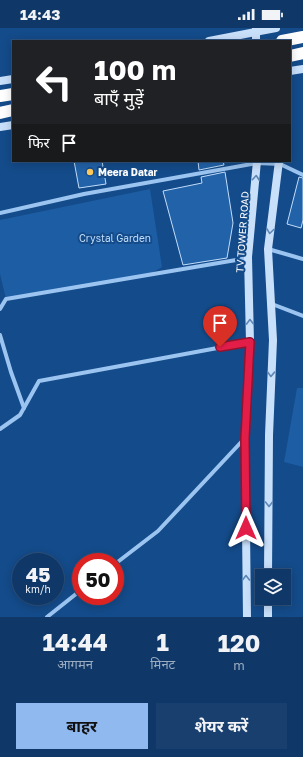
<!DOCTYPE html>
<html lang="hi">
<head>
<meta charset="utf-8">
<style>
  :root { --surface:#0f3868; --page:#183f6e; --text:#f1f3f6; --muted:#9bacc0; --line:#2f527c; --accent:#90b9f0 }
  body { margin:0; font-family:"Golos Text","Noto Sans Devanagari",sans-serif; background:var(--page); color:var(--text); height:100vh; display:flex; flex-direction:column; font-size:15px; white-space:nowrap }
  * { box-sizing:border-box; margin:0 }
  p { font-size:13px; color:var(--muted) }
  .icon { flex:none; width:22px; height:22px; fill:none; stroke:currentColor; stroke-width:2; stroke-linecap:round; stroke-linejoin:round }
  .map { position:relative; height:589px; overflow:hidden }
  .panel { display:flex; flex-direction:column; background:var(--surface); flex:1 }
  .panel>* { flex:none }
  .hud { position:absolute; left:12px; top:12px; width:279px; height:122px; border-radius:0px; box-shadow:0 2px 10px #0003,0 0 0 1px var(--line); background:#202124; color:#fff; overflow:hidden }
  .tools { position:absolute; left:255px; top:541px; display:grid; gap:8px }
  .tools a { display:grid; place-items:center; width:36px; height:36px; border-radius:0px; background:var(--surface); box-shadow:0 2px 10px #0003,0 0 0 1px var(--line); font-size:20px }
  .speed { position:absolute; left:12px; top:525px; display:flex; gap:8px; font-size:20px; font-weight:700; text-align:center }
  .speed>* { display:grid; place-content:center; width:52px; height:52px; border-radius:50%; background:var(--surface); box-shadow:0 2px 10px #0003,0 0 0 1px var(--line); line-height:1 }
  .speed small { font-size:10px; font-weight:400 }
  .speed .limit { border:6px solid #d22; background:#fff; color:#111 }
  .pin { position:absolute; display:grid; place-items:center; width:34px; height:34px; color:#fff; margin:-41px -17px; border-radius:50% 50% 50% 0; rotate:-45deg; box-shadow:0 0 4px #0007 }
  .pin .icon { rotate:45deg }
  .me { position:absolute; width:44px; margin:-22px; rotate:0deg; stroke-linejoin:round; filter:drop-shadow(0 0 3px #0008) }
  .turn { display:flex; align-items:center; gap:14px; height:84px; padding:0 16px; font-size:18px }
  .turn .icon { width:52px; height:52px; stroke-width:2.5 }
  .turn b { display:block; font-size:28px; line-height:34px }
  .then { display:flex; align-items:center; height:38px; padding:0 16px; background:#0003; gap:8px; font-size:15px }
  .eta { display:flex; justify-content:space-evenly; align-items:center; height:68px; text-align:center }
  .eta b { font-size:24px; font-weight:700; line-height:28px }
  .primary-button { display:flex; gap:8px; margin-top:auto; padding:8px 16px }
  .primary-button a { flex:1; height:46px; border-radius:0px; background:var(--accent); color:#111; font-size:16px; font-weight:700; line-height:46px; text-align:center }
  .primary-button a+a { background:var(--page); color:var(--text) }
  .status { display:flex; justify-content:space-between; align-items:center; height:28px; padding:0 20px; background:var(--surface); direction:ltr }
  .status svg { height:11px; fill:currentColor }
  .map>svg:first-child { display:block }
</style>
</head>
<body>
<div class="status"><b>14:43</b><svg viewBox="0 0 49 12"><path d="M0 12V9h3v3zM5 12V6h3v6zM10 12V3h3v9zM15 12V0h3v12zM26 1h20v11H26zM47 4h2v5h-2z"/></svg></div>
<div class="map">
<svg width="303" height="589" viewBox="0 0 303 589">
  <rect width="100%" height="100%" fill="#144b8a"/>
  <!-- green -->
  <g fill="#1c5da4">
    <polygon points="150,161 162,239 148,247 6,271 0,246 0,192"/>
    <polygon points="297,360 303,360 303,439 284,434"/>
  </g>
  <!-- building -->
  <g fill="#2262a9" stroke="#c1ddfb">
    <polygon points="74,133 102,133 106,156 79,160"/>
    <polygon points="198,133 223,133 224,137 199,142"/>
    <polygon points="225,144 233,195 227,230 183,237 163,163 202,155 201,149"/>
    <polygon points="299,149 303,150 303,192 301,200 287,196"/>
  </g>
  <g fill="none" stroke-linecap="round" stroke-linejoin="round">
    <!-- street -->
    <g stroke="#9bc4f0" stroke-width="4">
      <polyline points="0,185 84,166 257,135 280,136 303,147"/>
      <polyline points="268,221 303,231"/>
      <polyline points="272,276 303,288"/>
      <polyline points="0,281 6,271 248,230"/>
      <polyline points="0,307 11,344 24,380"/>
      <polyline points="0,401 20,387 39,353 250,314"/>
      <polyline points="115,536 158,503 245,410"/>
      <polyline points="47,589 81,562"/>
    </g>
    <!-- secondary -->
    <g stroke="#c9e0fb" stroke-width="8">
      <polyline points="256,0 256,13"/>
      <polyline points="209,13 276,0"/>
      <polyline points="290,43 303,41"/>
      <polyline points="0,53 13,51"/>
      <polyline points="0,99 13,97"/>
      <polyline points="268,548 269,407 273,312 268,221 279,133"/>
      <polyline points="247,589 245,410 250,314 248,229 257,133"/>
      <polyline points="268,589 268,570"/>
    </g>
    <!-- highway -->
    <g stroke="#fff" stroke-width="12">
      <polyline points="282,13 303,9"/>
      <polyline points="290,28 303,25"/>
      <polyline points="0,68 13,66"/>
      <polyline points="0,85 13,82"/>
    </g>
  </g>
  <!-- one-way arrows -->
  <defs><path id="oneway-chevron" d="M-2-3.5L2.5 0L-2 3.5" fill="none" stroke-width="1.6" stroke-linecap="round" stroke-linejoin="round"/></defs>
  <g stroke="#5c87b7">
    <use href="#oneway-chevron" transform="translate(256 150) rotate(-85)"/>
    <use href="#oneway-chevron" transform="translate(270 203) rotate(98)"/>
    <use href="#oneway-chevron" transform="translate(250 294) rotate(-91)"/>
    <use href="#oneway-chevron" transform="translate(271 346) rotate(92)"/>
    <use href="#oneway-chevron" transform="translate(269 476) rotate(90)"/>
    <use href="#oneway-chevron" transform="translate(246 550) rotate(-90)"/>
  </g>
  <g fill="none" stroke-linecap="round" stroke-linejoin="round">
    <!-- route casing -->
    <g stroke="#92132f" stroke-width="10">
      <polyline id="route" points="220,319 250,314 245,410 246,500"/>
    </g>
    <!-- route -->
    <use href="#route" stroke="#e11d48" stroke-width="7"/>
  </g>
  <!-- markers -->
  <circle fill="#ffca5a" stroke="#144b8a" stroke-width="1.5" cx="90" cy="144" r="4"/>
  <g text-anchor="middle" stroke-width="4" stroke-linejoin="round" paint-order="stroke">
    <!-- poi labels -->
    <g font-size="10" font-weight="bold" fill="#fff" stroke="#144b8a" text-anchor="start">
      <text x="98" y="148">Meera Datar</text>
    </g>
    <!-- street labels -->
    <g font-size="10" fill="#fff" stroke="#144b8a">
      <text transform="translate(242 204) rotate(-86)" y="4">TV TOWER ROAD</text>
    </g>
    <!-- park labels -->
    <g font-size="10" fill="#c1ddfb" stroke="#144b8a">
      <text x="115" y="214">Crystal Garden</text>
    </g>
  </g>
</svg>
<div class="tools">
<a><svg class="icon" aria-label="layers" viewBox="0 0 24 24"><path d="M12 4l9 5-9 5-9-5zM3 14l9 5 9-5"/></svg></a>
</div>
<div class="speed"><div>45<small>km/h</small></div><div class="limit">50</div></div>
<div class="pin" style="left:220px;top:319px;background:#d93025"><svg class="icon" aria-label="arrive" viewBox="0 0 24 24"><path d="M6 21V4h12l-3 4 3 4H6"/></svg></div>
<svg class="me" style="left:246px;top:500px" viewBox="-20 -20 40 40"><path d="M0-17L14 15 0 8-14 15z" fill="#e11d48" stroke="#fff" stroke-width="4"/></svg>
<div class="hud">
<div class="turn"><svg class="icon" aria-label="left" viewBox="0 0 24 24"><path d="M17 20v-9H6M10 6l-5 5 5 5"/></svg><div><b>100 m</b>बाएँ मुड़ें</div></div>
<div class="then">फिर<svg class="icon" aria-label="arrive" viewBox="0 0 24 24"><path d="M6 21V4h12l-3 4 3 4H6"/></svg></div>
</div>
</div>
<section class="panel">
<div class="eta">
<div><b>14:44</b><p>आगमन</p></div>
<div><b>1</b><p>मिनट</p></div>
<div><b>120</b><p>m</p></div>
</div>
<div class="primary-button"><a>बाहर</a><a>शेयर करें</a></div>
</section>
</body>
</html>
